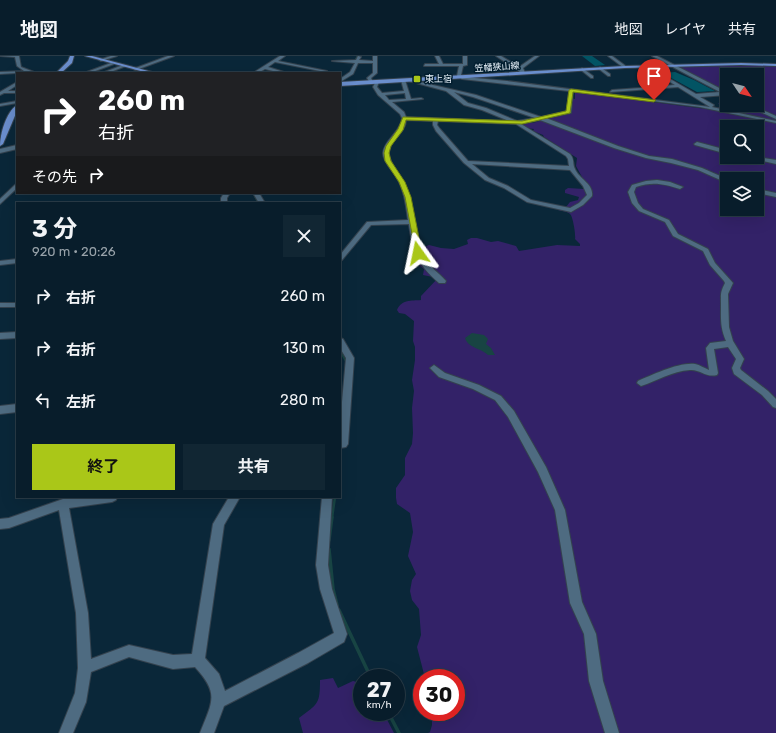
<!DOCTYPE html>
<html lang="ja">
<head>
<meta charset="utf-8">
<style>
  :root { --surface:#081d2b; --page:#112633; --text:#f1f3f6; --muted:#98a2a9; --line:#293b47; --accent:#aac718 }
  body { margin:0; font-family:Rubik,"Noto Sans JP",sans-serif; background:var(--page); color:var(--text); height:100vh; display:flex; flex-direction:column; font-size:15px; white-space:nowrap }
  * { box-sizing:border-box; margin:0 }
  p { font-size:13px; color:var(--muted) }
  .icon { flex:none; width:22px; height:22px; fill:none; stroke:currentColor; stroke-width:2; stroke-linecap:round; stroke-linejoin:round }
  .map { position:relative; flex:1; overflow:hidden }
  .sheet { position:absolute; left:16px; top:146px; width:325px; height:296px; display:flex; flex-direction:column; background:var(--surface); border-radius:0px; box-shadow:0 4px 16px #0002,0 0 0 1px var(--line) }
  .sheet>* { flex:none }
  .hud { position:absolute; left:16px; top:16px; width:325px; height:122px; border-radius:0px; box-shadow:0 4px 16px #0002,0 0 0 1px var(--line); background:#202124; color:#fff; overflow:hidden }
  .needle { width:26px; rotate:125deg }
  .buttons { position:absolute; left:720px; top:12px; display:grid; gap:8px }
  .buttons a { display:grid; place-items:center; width:44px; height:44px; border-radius:0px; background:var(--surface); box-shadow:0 4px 16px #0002,0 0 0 1px var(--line); font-size:20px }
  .speed { position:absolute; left:353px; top:613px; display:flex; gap:8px; font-size:20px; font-weight:700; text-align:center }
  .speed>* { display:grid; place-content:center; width:52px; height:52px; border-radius:50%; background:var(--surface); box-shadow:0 4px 16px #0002,0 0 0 1px var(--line); line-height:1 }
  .speed small { font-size:10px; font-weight:400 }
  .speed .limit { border:6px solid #d22; background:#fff; color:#111 }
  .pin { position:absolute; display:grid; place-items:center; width:34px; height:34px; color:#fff; margin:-41px -17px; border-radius:50% 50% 50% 0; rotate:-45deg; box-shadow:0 0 4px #0007 }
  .pin .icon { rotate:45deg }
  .me { position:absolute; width:44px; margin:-22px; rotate:348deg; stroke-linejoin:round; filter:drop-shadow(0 0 3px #0008) }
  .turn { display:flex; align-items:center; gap:14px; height:84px; padding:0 16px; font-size:18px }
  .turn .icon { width:52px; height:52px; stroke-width:2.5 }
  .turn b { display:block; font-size:28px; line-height:34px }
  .then { display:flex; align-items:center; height:38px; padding:0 16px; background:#0003; gap:8px; font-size:15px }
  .round { display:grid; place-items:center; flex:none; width:42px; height:42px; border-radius:0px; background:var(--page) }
  .headline { display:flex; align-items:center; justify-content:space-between; height:68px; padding:0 16px }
  h1 { font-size:24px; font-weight:700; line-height:30px }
  .action { display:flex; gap:8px; margin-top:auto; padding:8px 16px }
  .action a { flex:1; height:46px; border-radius:0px; background:var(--accent); color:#111; font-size:16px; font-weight:700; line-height:46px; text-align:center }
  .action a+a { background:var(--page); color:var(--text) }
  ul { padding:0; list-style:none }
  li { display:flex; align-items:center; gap:12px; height:52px; padding:0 16px }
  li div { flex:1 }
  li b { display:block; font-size:15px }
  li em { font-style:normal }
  header { display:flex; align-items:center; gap:24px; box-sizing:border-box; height:56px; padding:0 20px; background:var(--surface); border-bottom:1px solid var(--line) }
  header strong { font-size:19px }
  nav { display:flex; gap:22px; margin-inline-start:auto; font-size:14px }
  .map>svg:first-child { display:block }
</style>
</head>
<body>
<header>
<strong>地図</strong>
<nav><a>地図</a><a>レイヤ</a><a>共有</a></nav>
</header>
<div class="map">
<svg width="776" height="677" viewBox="0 0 776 677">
  <rect width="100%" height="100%" fill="#0a2739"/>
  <!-- green -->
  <g fill="#332268" fill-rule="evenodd">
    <path d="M744,9L776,10V677H428L430,676L432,669V656H456V622H425L417,591L421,579L419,553L412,544L410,535L412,524L416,518L408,500L413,476L410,457L397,448L396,442V432L405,419V402L412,388L413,377L412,352L414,335L412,324L415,304V291L413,285L414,265L405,258L399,257L397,254C402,243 411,245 421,244V240L438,222L423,219L424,213L416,207L413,197L415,195L429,189L441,192L454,193L468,188L467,184L471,182H477L491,186L498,185L516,190L519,195L557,189L580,190V188L575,183C576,180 573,160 570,158C567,155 561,155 558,154V151C566,152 566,151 570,146L578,144L579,141L565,137V134L568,132L584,133L586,129L581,122L582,121L576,110L577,102L544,81L543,79L533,75L534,73L526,72L522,69V67H533L570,56L571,55V42L575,43V36L714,54L721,50L718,47L739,50L757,49V19H727V38L680,11ZM727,71H757V101H727ZM727,123H757V153H727Z"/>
    <path d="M333,622L338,632L353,625L361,627L362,656H383L394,677H303L299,662C318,648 320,648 320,624Z"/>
  </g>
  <!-- water -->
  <path fill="#184443" d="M472,277L484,279L488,283L486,288L491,292L495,299H488C481,292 468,292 465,282Z"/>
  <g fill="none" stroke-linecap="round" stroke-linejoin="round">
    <!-- stream-far4 -->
    <polyline stroke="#184443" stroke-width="1" points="355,4 357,0"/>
    <!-- stream-far3 -->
    <polyline stroke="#184443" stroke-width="1.5" points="253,137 258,147"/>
    <!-- stream-far2 -->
    <polyline stroke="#184443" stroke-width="2" points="340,293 342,297"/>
    <!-- stream-far1 -->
    <g stroke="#184443" stroke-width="2.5">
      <polyline points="341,296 346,305"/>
      <polyline points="340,363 343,339"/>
      <polyline points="332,462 335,441"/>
    </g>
    <!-- stream -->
    <g stroke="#184443" stroke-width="3.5">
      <polyline points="329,484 332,461"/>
      <polyline points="329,493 333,533 337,549"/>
      <polyline points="339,554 371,622"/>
      <polyline points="388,656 399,677"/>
    </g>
  </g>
  <!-- building -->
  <g fill="#025464">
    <polygon points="582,0 592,0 605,9 595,10"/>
    <polygon points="675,16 694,24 715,35 697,36 662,17"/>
  </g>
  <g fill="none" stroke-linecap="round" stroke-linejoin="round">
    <!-- minor casing -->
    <g stroke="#34424e" stroke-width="2">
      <g id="minor">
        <polygon points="0,0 19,0 21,11 34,16 0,18 0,16 24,15 17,10 15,1"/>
        <polygon points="111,0 117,0 101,5 99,4"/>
        <polygon points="168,0 174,0 136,14 133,13"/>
        <polygon points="280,0 285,0 278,5 327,15 325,16 275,6 268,11 287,17 281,17 265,13 258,17 253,17"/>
        <polygon points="358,0 361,1 359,4 373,5 373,0 377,0 377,17 371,22 373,26 370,27 367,22 373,17 373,7 358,7 353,18 340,26 340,23 350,16 355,7 332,5 356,4"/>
        <path d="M435,0H439L443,8H463V0H467V9L463,10L461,19L464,21L507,25L710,51L678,31L610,36L612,34L655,31L642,22L643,20L660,30L675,29L645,11L646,9L696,38L720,36L652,0H657L727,36V39L700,41L714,49L712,51L776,65V67L700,51L573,35L571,57L546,62L618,90L649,100L672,103L702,112L727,123V127L698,114L671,107L646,102L614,92L540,64L521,68L570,98C575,104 572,107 575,113C579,123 594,128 592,140L583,149L571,156L527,146L504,132L485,124L464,107L436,75L433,69V65L406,64C406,77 388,85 389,98C389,108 403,122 407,133C415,155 412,180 423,200C429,211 438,216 446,225L445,227H439C418,209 412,195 409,168L371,169L342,204L340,205V199L367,166L408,164C406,149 404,132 395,119C391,113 383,105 383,97C384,84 401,76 402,62L400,58L378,39L373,31L376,25L379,26L377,31L382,37L404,35L401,24L407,23L476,39L541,61L567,55L569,35L462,23L457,20L459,10H424L425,8H439ZM405,24L446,35L464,49L482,54L509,65L406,61L404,56L392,46L423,43L421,42L411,43ZM454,36L473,41L535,62L517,65L486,52L468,47ZM405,37L406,43L389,44L385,39ZM438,65L516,68L566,100L568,103L569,110L468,105L440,73L437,69ZM472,108L570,114L583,130L587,139L579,147L570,152L531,144L508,130L489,122Z"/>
        <polygon points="496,0 501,0 519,11 535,0 539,0 523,12 525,17 523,18"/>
        <polygon points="608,0 612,0 627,11 624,12"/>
        <polygon points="111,7 114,8 90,17 84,17"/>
        <polygon points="123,9 126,10 108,17 102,17"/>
        <polygon points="600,11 610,18 610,20 608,20 599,13"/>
        <polygon points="582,12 593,20 593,22 591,22 581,14"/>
        <polygon points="17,26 17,29 8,35 17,35 17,37 4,37 0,39 0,36"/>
        <polygon points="17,45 17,47 0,50 0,48"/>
        <polygon points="745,49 751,49 776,60 776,63"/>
        <polygon points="697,86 727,94 727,98 695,89 694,88"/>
        <polygon points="17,89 17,93 0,97 0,93"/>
        <polygon points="745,101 757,101 776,104 776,108"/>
        <path d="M657,124L670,126L683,131L680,133C664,128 653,125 636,131L634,136L638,147L643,153L669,164L678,178L708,193L715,207L733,227L728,238L729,271L733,285L744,303L740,312L741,314L768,335L776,343V352L773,351L762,339L734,318L732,312L736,303L728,291L714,293L718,317L717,319C706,322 700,313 690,314C672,315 657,325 641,330L637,327L638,325C652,319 679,306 695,308C700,309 704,312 709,314L706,292L710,287L726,285C720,271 721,263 721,248C721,238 720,237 725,227L724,225L710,209L703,195L673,180L665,166L639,155L632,147L628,136L632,129L646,125Z"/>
        <polygon points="17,127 17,132 0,148 0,143"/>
        <polygon points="757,133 776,137 776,141 757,137"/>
        <polygon points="224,137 230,137 227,142 227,147 221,147 221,142"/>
        <polygon points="253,137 259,137 265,147 259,147"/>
        <polygon points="17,203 17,207 0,209 0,205"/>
        <rect x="0" y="247" width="17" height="4"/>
        <polygon points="17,276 17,282 0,283 0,277"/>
        <polygon points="340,282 343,283 354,302 348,388 346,391 340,392 340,368 346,302 340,292"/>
        <polygon points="434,309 445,317 479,329 501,340 514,355 546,411 565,454 582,546 596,578 603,625 619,677 605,677 589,625 584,578 570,547 555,454 538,416 508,361 495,344 473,333 439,321 430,312"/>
        <polygon points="17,348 17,356 0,358 0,350"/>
        <path d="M79,441H117L116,444L112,446L69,452L88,557L91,603L129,589L173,599L192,598L213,468L229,441H240L224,469L205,602L219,618L225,635L298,597L334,577L320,533L316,509L322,441H332L328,509L332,533L347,578L344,586L308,607L224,650L214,677H200C212,646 220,638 195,611L173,613L129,601L91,616L86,646L73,677H59L75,637L78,612L76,557L59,454L9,472L0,473V463L9,462L63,443Z"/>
      </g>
    </g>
    <!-- major casing -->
    <g stroke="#34424e" stroke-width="2">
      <g id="major">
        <polygon points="70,0 74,0 72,7 61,17 56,17 68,5"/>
        <polygon points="85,0 92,0 156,17 148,17"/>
        <polygon points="741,7 776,8 776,10 741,9 625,12 340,30 340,26 625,10"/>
        <path d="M17,49V55L3,88L0,90C0,78 6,56 17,49Z"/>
      </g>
    </g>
    <!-- minor -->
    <use href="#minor" fill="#4e6b81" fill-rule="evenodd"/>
    <!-- major -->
    <use href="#major" fill="#6a8ecd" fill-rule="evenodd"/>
  </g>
  <!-- route -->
  <polygon fill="#aac718" stroke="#6e8110" points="571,33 656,44 654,46 573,36 570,57 522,68 406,64 403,74 391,90 389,97 391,105 405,126 411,141 422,197 416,199 405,141 399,126 385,105 384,97 386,90 398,73 403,61 522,65 566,55 569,34"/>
  <!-- markers -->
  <rect fill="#aac718" stroke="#011d2f" stroke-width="1.5" x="413" y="19" width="8" height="8" rx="2"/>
  <g text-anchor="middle" stroke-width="3" stroke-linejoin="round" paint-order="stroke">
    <!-- far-street labels -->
    <g font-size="9" fill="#ecf6fe" stroke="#011d2f">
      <text transform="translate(497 11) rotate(-4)" y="3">笠幡狭山線</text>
    </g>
    <!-- far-poi labels -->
    <g font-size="9" fill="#ecf6fe" stroke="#011d2f" text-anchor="start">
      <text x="425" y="26">東上宿</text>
    </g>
  </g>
</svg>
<div class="buttons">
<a><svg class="needle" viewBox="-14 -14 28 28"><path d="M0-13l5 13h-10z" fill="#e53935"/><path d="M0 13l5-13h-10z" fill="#98a2a9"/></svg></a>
<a><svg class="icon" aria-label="search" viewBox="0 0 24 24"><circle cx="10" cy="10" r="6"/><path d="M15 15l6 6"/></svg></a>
<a><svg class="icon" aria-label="layers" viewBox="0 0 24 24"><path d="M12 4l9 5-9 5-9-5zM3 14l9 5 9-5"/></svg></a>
</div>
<div class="speed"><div>27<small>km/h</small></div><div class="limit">30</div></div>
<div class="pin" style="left:654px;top:44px;background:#d93025"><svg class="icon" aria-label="arrive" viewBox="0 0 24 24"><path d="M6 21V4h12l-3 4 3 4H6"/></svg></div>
<svg class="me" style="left:418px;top:197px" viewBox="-20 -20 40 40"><path d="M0-17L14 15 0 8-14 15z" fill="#aac718" stroke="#fff" stroke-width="4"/></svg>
<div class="hud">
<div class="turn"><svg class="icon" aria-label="right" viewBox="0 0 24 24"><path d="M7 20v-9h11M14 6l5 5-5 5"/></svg><div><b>260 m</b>右折</div></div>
<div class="then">その先<svg class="icon" aria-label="right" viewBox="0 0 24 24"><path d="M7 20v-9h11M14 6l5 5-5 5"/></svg></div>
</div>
<section class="sheet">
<div class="headline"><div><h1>3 分</h1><p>920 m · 20:26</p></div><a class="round"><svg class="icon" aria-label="close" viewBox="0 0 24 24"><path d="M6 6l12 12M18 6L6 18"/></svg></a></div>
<ul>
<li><svg class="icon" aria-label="right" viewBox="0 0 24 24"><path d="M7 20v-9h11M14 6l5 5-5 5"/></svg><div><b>右折</b></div><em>260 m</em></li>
<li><svg class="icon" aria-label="right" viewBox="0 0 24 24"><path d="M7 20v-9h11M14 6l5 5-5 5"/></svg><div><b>右折</b></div><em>130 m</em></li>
<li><svg class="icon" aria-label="left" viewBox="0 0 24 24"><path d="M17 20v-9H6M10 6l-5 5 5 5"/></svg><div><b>左折</b></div><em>280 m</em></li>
</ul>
<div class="action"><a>終了</a><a>共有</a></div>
</section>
</div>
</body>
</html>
